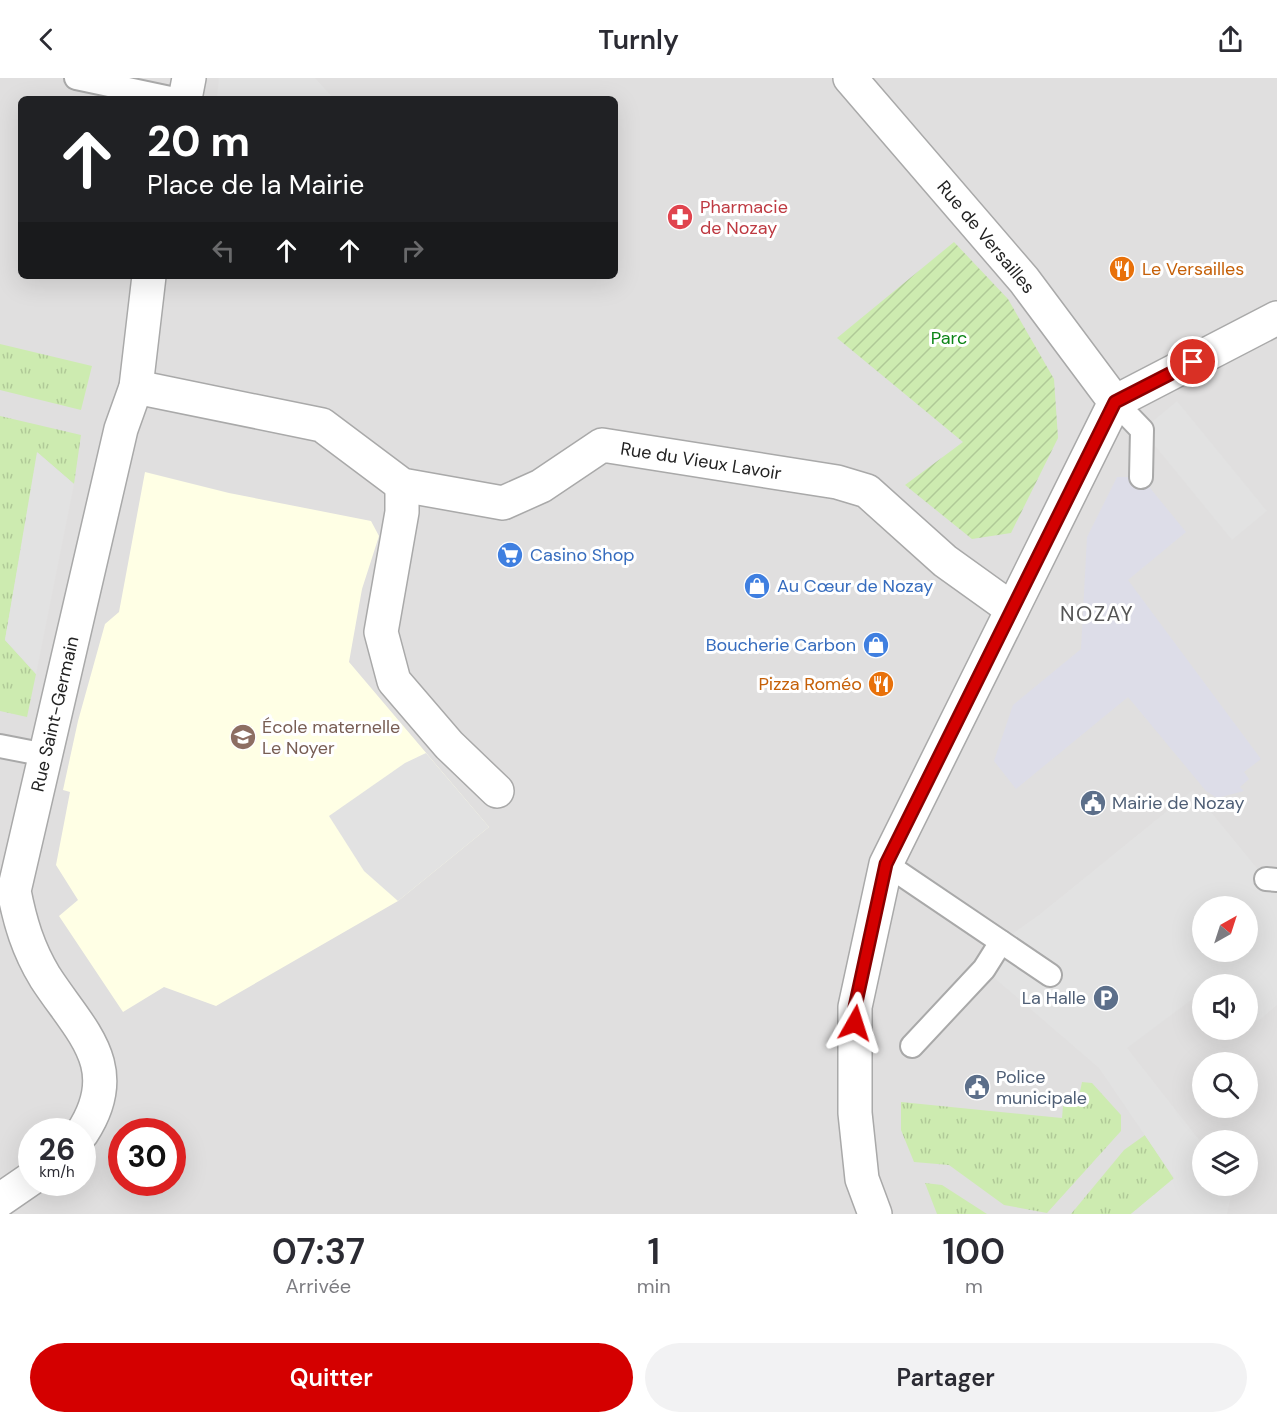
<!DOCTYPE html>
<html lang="fr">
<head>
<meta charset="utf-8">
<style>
  :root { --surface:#fff; --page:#f2f2f3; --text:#2b2b33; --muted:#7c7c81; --accent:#d40000 }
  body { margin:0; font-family:"DM Sans",sans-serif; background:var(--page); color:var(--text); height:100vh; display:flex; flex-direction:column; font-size:22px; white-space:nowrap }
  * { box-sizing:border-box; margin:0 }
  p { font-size:20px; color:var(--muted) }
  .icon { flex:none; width:33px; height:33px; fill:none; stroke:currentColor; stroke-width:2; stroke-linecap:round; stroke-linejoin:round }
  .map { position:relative; height:1136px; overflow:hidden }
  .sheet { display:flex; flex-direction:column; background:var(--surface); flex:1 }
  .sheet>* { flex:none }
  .top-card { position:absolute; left:18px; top:18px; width:600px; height:183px; border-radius:9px; box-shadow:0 6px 24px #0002; background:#202124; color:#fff; overflow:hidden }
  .needle { width:39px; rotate:39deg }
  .controls { position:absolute; left:1192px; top:818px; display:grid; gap:12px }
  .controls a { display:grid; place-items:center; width:66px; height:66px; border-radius:50%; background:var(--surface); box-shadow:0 6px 24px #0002; font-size:30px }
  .speed { position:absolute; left:18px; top:1040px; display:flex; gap:12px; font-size:30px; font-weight:700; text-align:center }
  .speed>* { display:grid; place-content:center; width:78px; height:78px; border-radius:50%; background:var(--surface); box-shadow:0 6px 24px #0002; line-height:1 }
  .speed small { font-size:15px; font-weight:400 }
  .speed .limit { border:9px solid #d22; background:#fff; color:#111 }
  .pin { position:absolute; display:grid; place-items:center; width:51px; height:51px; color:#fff; margin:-26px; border:3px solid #fff; border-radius:50%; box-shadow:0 2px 6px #0007 }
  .me { position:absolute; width:66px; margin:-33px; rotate:6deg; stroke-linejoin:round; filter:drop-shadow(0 0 4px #0008) }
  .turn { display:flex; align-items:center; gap:21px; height:126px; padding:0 30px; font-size:27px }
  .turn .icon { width:78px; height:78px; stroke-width:2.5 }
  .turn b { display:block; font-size:42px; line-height:51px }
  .lanes { display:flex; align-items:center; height:57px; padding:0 30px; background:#0003; justify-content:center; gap:30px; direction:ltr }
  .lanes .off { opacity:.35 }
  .eta { display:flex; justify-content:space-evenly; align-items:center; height:102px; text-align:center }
  .eta b { font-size:36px; font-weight:600; line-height:42px }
  .button { display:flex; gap:12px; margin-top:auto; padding:12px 30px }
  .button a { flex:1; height:69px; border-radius:36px; background:var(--accent); color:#fff; font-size:24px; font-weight:600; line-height:69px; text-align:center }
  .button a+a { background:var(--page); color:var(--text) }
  header { display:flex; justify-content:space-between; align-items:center; height:78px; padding:0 30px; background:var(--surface); font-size:27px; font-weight:600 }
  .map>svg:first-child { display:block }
</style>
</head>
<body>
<header><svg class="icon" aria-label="back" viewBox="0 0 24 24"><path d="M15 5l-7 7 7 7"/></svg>Turnly<svg class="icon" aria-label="share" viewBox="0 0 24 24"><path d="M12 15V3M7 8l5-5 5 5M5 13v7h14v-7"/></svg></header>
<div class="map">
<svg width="1277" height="1136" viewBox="0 0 1277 1136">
  <defs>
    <pattern id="grass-tufts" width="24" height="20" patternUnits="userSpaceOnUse" patternTransform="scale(1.5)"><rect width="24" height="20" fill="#cdebb0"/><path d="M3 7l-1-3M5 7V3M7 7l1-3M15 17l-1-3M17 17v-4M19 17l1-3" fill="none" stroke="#b0c997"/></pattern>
    <pattern id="garden-furrows" width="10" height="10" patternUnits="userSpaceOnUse" patternTransform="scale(1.5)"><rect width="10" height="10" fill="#cdebb0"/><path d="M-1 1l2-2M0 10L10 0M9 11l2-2" fill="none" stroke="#b0c997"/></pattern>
  </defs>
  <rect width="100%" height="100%" fill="#f2efe9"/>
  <!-- residential -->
  <path fill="#e0dfdf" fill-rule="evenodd" d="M0,0H1277V1136H0ZM21,21H615V198H21ZM1203,828H1248V873H1203ZM1203,906H1248V951H1203ZM1203,984H1248V1029H1203ZM32,1053H82V1104H32ZM122,1053H172V1104H122ZM1203,1062H1248V1107H1203Z"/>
  <!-- education -->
  <polygon fill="#ffffe5" points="145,394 229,415 371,443 379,458 362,511 349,584 489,749 398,823 216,928 164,909 123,934 59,838 78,822 56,787 70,714 63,712 78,643 105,546 119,534"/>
  <!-- grass -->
  <g fill="url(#grass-tufts)">
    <polygon points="0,266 92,288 81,332 0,312"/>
    <polygon points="0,338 81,357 74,406 38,375 5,562 36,596 27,639 0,633"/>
    <polygon points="1082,1004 1092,1005 1121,1037 1121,1053 1047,1135 1004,1127 949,1087 914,1084 901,1052 901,1024 1062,1040 1064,1016 1079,1018"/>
    <polygon points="1145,1057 1174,1101 1131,1136 1071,1136 1124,1072"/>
    <polygon points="925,1105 942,1107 987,1136 937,1136"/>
  </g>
  <!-- garden -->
  <polygon fill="url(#garden-furrows)" points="954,164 1008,221 1054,301 1058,360 1011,455 972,461 905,407 963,364 837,260"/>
  <!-- parking -->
  <g fill="#e2e2e2" fill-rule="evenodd">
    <polygon points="219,0 315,0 334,21 217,21"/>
    <polygon points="1177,323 1267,433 1232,462 1142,352"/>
    <polygon points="37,374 74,406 36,596 5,562"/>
    <polygon points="426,675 489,749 398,823 364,793 329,738 405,685"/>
    <path d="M1193,712L1277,815V927L1258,943L1248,931V906H1228L1222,899L1212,906H1203V913L1127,970L1203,1067V1107H1233L1227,1136H1131L1174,1100L1099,990L984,891L1001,864L1039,837ZM1203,828H1248V873H1203Z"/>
  </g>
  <!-- plaza -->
  <polygon fill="#dddde8" points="1117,399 1141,399 1186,454 1128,502 1261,681 1244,694 1249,701 1240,709 1244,713 1217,720 1206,713 1128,619 1016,711 994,683 1013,627 1081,571 1087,459"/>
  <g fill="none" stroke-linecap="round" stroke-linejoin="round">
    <!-- lane casing -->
    <g stroke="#a9a9a9" stroke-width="26">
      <g id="lane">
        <polyline points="76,0 175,21"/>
        <polyline points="1115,324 1142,352 1141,399"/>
        <polyline points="0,668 46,677"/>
        <polyline points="886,786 1050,897"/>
        <polyline points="1266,801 1277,802"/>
        <polyline points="912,968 984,891 1001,864"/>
      </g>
    </g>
    <!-- street casing -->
    <g stroke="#a9a9a9" stroke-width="36">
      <g id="street">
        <polyline points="850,0 1024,202 1115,324"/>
        <polyline points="185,21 189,0"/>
        <polyline points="136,309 322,347 402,407 503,425 541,408 602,367 837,404 867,413 945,483 1012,531"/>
        <polyline points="402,407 402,434 381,554 394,603 449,667 497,713"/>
        <path d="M82,1055C126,988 79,952 45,899C28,871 20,844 14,813L121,351L136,309L149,198"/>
        <polyline points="0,1122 32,1100"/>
        <polyline points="875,1136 862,1101 855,1035 855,929 886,786 1115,324 1277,240"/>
      </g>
    </g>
    <!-- lane -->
    <use href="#lane" stroke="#fff" stroke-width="22"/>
    <!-- street -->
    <use href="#street" stroke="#fff" stroke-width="33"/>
  </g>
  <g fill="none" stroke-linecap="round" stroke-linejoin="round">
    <!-- route casing -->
    <g stroke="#8a0000" stroke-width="15">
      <polyline id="route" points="855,945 855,929 886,786 1115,324 1193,284"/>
    </g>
    <!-- route -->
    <use href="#route" stroke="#d40000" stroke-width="10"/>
  </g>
  <!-- icons -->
  <defs>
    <g id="pharmacy-disc" transform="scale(1.35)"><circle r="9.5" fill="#e0444e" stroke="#fff"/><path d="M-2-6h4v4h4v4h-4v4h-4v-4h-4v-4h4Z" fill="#fff"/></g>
    <g id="restaurant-disc" transform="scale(1.35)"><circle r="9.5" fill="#e8710a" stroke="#fff"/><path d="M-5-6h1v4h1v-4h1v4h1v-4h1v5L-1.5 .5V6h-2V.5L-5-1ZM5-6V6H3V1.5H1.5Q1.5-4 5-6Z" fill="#fff"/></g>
    <g id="supermarket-disc" transform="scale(1.35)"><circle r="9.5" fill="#3f7fe0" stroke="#fff"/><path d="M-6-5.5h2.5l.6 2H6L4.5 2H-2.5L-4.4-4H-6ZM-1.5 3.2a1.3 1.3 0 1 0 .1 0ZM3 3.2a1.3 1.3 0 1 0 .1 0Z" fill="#fff"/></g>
    <g id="shop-disc" transform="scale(1.35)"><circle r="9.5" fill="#3f7fe0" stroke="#fff"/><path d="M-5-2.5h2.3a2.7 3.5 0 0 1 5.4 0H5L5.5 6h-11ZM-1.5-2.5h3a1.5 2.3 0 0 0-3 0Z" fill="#fff"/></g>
    <g id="school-disc" transform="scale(1.35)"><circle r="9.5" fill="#8d6e63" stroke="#fff"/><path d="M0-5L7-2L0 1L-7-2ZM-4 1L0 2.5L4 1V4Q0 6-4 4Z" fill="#fff"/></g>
    <g id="civic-disc" transform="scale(1.35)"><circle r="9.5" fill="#5c6f8a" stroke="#fff"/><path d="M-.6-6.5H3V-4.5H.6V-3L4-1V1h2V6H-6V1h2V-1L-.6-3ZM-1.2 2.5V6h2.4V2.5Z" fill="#fff"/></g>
    <g id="parking-disc" transform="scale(1.35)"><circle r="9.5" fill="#5c6f8a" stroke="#fff"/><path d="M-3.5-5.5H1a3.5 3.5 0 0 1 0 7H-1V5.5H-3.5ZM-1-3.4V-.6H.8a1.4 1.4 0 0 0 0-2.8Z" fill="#fff"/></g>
  </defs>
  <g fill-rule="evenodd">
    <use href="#pharmacy-disc" x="680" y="139"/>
    <use href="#restaurant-disc" x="1122" y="191"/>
    <use href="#supermarket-disc" x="510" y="477"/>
    <use href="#shop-disc" x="757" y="508"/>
    <use href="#shop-disc" x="876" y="567"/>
    <use href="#restaurant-disc" x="881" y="606"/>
    <use href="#school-disc" x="243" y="659"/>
    <use href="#civic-disc" x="1093" y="725"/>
    <use href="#parking-disc" x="1106" y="920"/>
    <use href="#civic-disc" x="977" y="1009"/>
  </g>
  <g text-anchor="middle" stroke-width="6" stroke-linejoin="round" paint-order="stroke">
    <!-- health labels -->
    <g font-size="18" fill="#be3a42" stroke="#fff" text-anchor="start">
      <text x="700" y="135">Pharmacie<tspan x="700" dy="21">de Nozay</tspan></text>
    </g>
    <!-- street labels -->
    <g font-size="18" fill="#222" stroke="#fff">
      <text transform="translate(986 159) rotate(50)" y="6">Rue de Versailles</text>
      <text transform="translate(701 383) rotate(9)" y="6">Rue du Vieux Lavoir</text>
      <text transform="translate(55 636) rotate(-77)" y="6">Rue Saint-Germain</text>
    </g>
    <!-- food labels -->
    <g font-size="18" fill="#c56008" stroke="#fff" text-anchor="start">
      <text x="1142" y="197">Le Versailles</text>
      <text x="862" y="612" text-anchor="end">Pizza Roméo</text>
    </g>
    <!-- park labels -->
    <g font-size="18" fill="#0c8416" stroke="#fff">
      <text x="949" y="266">Parc</text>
    </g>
    <!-- shop labels -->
    <g font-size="18" fill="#366cbe" stroke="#fff" text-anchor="start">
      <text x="530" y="483">Casino Shop</text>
      <text x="777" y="514">Au Cœur de Nozay</text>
      <text x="856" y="573" text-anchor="end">Boucherie Carbon</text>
    </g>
    <!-- education labels -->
    <g font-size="18" fill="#785e54" stroke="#fff" text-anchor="start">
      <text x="262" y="655">École maternelle<tspan x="262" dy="21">Le Noyer</tspan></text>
    </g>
    <!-- service labels -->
    <g font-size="18" fill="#4e5e75" stroke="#fff" text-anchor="start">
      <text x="1112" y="731">Mairie de Nozay</text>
      <text x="1086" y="926" text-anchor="end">La Halle</text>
      <text x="996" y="1005">Police<tspan x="996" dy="21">municipale</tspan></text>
    </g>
    <!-- quarter labels -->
    <g font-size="21" letter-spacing="1.5" fill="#555" stroke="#fff">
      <text x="1097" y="543">NOZAY</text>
    </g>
  </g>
</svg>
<div class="controls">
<a><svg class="needle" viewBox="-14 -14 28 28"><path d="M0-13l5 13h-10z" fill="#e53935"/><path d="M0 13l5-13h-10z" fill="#7c7c81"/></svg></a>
<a><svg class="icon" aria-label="sound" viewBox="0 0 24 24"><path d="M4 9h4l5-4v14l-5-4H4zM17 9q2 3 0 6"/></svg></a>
<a><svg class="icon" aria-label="search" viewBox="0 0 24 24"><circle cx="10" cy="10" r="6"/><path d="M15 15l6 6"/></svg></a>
<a><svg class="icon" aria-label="layers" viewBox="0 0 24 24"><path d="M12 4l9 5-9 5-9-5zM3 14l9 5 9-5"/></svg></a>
</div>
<div class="speed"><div>26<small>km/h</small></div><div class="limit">30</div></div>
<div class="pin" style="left:1193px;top:284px;background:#d93025"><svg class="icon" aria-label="arrive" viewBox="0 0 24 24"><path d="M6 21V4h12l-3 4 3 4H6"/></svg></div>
<svg class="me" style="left:855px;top:945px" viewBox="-20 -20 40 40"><path d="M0-17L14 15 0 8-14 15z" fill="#d40000" stroke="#fff" stroke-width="4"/></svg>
<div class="top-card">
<div class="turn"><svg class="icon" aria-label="ahead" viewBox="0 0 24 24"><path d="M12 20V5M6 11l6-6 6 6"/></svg><div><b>20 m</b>Place de la Mairie</div></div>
<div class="lanes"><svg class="icon off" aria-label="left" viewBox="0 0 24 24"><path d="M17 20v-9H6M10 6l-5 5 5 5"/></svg><svg class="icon" aria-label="ahead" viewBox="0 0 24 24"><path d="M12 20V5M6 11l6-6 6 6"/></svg><svg class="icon" aria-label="ahead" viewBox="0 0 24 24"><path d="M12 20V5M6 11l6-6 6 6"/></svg><svg class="icon off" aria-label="right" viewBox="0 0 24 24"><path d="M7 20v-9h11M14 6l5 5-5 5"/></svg></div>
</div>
</div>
<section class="sheet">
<div class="eta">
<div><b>07:37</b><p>Arrivée</p></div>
<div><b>1</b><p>min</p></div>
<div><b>100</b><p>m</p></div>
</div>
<div class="button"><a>Quitter</a><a>Partager</a></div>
</section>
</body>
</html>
